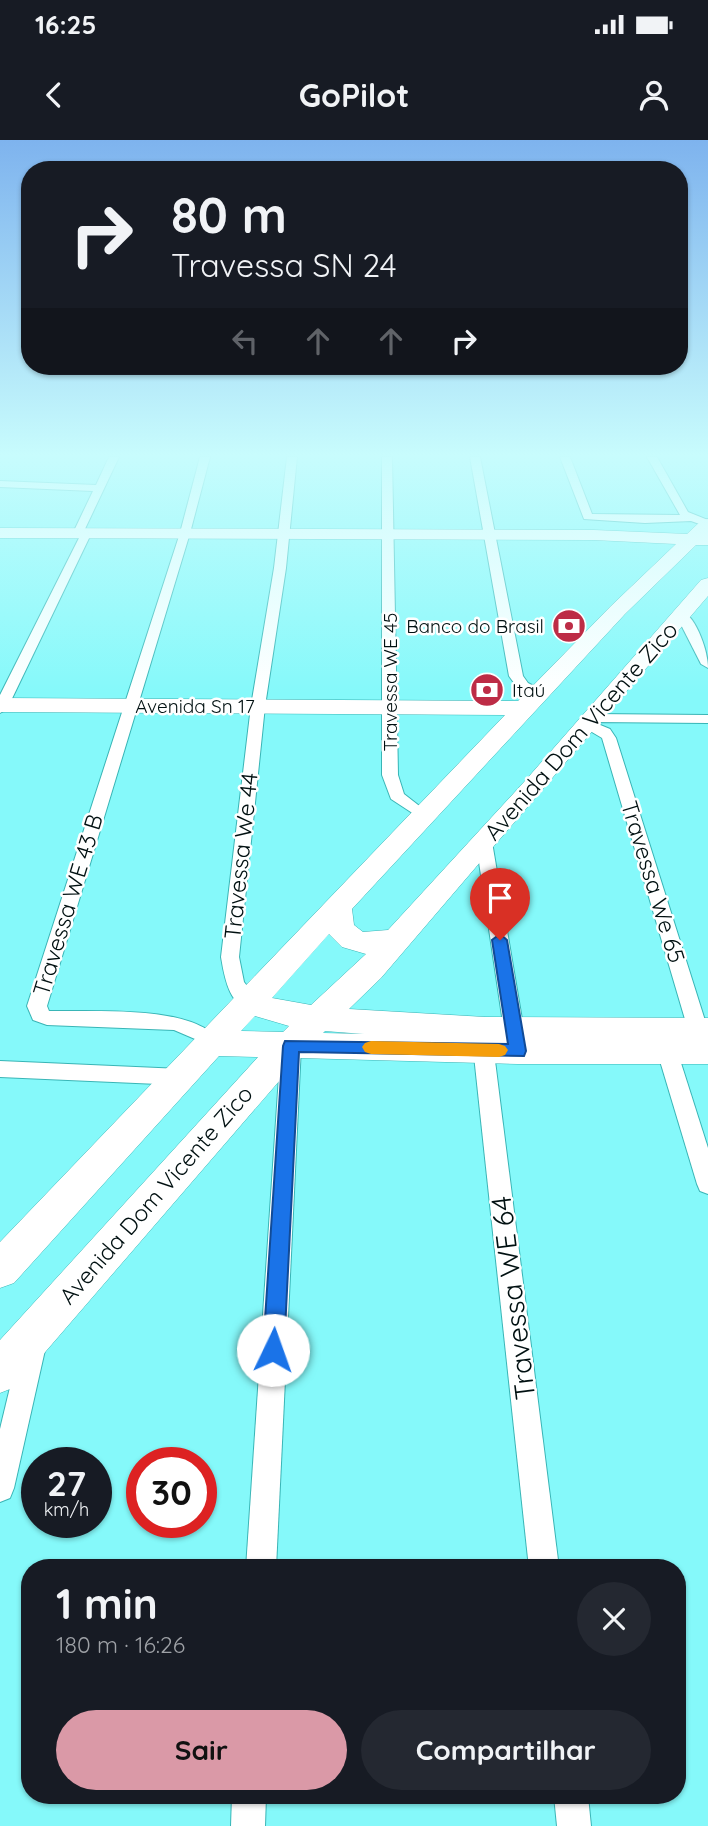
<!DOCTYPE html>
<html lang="pt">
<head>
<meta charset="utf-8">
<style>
  :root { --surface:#171b24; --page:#242831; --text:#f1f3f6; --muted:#9ea1a6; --accent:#da99a7 }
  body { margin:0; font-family:Quicksand,sans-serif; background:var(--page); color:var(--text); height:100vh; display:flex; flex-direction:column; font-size:26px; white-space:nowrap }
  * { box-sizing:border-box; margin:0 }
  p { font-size:23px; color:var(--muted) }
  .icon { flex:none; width:38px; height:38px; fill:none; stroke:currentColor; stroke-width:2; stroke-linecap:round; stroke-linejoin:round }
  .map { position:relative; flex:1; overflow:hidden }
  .panel { position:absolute; left:21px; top:1419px; width:665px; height:245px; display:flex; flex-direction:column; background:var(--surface); border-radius:28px; box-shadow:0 2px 5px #0004 }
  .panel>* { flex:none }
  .guide { position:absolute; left:21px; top:21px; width:667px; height:214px; border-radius:28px; box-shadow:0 2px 5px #0004; background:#171b24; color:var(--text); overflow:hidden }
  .speed { position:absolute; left:21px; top:1307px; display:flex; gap:14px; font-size:35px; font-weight:700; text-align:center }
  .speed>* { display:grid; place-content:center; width:91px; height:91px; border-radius:50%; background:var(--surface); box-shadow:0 2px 5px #0004; line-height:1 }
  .speed small { font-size:18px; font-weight:400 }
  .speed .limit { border:10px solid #d22; background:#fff; color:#111 }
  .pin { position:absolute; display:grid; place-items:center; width:60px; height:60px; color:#fff; margin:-72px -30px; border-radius:50% 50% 50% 0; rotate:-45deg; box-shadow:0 0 7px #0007 }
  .pin .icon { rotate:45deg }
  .me { position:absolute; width:77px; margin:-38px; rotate:3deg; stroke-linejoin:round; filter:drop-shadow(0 0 5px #0008) }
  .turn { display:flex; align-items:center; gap:24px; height:147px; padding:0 35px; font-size:32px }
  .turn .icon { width:91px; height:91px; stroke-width:2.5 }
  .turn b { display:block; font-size:49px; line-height:60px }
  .lanes { display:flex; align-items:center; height:66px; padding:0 35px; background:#0003; justify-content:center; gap:35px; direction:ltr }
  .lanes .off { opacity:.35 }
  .round { display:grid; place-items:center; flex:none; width:74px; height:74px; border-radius:37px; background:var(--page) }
  .overview { display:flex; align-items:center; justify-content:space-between; height:119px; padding:0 35px }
  h1 { font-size:42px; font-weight:800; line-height:52px }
  .action { display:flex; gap:14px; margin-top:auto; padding:14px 35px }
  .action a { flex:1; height:80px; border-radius:42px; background:var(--accent); color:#111; font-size:28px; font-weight:800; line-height:80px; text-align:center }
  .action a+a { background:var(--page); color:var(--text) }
  .status { display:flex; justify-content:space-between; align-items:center; height:49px; padding:0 35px; background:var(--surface); direction:ltr }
  .status svg { height:19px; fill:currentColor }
  header { display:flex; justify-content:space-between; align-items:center; height:91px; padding:0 35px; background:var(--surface); font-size:32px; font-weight:800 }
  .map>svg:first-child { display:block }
</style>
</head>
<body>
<div class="status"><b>16:25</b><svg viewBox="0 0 49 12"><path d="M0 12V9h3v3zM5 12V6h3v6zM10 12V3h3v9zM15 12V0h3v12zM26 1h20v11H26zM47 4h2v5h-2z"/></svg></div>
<header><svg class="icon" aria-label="back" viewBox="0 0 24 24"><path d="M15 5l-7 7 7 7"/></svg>GoPilot<svg class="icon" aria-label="person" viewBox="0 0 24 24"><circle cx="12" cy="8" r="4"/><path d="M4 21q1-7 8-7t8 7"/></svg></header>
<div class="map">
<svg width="708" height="1686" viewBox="0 0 708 1686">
  <rect width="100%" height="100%" fill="#85f9fa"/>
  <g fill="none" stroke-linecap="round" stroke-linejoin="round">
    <!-- street casing -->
    <g stroke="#39b5b6" stroke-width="2">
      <g id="street">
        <polygon points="109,317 119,317 84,391 91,394 7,569 0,573 0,555 80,396 73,393 93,351 0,347 0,341 96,345"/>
        <path d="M200,317H210L190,393L47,866L49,871C90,872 199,864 220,903L217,908L210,911L203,908L195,899L174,890L47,885L33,880L27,866L180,393Z"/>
        <path d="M287,317H297L286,428L265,566L239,817L244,842L259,861L256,866C230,874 224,835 221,817L251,566L274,428Z"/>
        <polygon points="382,317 392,317 398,635 404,654 431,675 423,680 391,659 382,635"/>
        <path d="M470,317H480L523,536L528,543L543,551V557C528,559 517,548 509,536Z"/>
        <polygon points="560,317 570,317 592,374 680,375 647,317 657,317 688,372 708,380 708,387 691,381 645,383 584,379"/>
        <path d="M682,471C697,478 708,512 708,528L701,524L676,475Z"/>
        <polygon points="592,574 708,575 708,583 593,582 610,589 616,598 708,890 708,909 695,908 692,903 602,598 580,585 587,581 587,575"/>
        <polygon points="484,697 492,702 526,903 523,908 516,911 509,908 506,903 476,702"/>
        <polygon points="482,889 489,892 492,897 559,1428 529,1428 472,897 475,892"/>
        <polygon points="664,893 671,896 674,901 708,1008 708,1054 700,1051 697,1044 654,901 657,896"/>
        <polygon points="291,898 298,900 301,906 276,1428 246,1428 281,906 284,900"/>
        <polygon points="0,921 181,929 188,931 191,937 188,943 181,945 0,937"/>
        <polygon points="32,1197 41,1201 45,1210 14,1348 10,1358 0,1362 0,1289 19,1210 23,1201"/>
        <polygon points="232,1656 266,1656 265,1686 231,1686"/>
        <polygon points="554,1656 588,1656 591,1686 557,1686"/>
      </g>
    </g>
    <!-- primary casing -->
    <g stroke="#39b5b6" stroke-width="1">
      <path id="primary" d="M708,379V405H696L625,474L352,769L354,785L363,792L388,790L524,642L701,440L708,438V456L381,838L349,869L485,877L708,878V924H518L299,918L15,1247L0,1253V1200L258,917L219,916L14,1143L0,1148V1102L505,575L0,572V558L518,561L611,466L676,404L594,400L0,398V388L594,390L687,394L702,380ZM329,794L342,807L366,814L311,865L272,858ZM255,876L289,886L283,892L241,891ZM325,891L364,894L323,893Z"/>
    </g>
    <!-- street -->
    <use href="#street" fill="#fff" fill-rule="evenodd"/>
    <!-- primary -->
    <use href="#primary" fill="#fff" fill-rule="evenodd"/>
  </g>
  <!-- sky -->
  <linearGradient id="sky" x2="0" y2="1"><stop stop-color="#7eb3ee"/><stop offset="0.57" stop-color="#c8fcfd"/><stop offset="1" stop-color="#c8fcfd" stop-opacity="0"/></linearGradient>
  <rect width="708" height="553" fill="url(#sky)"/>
  <!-- route -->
  <polygon fill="#1a73e8" stroke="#114b97" stroke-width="2" points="500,794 507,800 526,911 524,916 299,912 284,1210 281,1217 273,1220 266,1217 263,1210 283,906 285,901 508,904 492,800"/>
  <!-- slow -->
  <polygon fill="#f59e0b" points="371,901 499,904 505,906 508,910 505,915 499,917 371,914 365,912 362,907 365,903"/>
  <!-- icons -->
  <defs>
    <g id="bank-disc" transform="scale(1.75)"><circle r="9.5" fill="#bd2c46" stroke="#fff"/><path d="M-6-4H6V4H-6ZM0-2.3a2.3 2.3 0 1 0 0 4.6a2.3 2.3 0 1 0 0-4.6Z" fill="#fff"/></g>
  </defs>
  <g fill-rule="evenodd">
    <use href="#bank-disc" x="569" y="486"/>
    <use href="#bank-disc" x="487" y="550"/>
  </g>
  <g text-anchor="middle" stroke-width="5" stroke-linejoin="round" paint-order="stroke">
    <!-- far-poi labels -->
    <g font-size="19" fill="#001011" stroke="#fff" text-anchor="end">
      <text x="544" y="493">Banco do Brasil</text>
      <text x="512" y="557" text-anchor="start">Itaú</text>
    </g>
    <!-- far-street labels -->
    <g font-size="19" fill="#001011" stroke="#fff">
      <text transform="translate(390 542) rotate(-90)" y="7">Travessa WE 45</text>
      <text x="195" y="573">Avenida Sn 17</text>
    </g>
    <!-- street labels -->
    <g font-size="23" fill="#001011" stroke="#fff">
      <text transform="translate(581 591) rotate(-49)" y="8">Avenida Dom Vicente Zico</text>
      <text transform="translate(241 716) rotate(-84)" y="8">Travessa We 44</text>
      <text transform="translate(653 742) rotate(73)" y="8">Travessa We 65</text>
      <text transform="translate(68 765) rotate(-73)" y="8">Travessa WE 43 B</text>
      <text transform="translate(156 1055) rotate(-49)" y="8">Avenida Dom Vicente Zico</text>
    </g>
    <!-- near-street labels -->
    <g font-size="28" fill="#001011" stroke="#fff">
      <text transform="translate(513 1158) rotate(-97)" y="10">Travessa WE 64</text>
    </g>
  </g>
</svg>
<div class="speed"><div>27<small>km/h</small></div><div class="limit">30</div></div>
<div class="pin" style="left:500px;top:800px;background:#d93025"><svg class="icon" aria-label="arrive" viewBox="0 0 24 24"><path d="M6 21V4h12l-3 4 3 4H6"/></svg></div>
<svg class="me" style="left:273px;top:1210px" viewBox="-20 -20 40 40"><circle r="19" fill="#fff"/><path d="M0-13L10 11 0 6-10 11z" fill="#1a73e8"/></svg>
<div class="guide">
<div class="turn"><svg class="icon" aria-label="right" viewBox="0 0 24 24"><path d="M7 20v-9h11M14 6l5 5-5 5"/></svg><div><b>80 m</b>Travessa SN 24</div></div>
<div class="lanes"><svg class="icon off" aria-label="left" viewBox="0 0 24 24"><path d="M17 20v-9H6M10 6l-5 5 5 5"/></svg><svg class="icon off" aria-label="ahead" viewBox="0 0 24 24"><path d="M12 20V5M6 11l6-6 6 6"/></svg><svg class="icon off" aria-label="ahead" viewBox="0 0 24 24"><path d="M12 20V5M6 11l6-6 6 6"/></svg><svg class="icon" aria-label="right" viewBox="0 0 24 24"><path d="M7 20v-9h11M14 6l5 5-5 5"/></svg></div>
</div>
<section class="panel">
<div class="overview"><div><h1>1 min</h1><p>180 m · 16:26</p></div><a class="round"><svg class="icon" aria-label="close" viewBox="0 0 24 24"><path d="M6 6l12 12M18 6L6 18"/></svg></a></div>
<div class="action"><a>Sair</a><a>Compartilhar</a></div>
</section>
</div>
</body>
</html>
